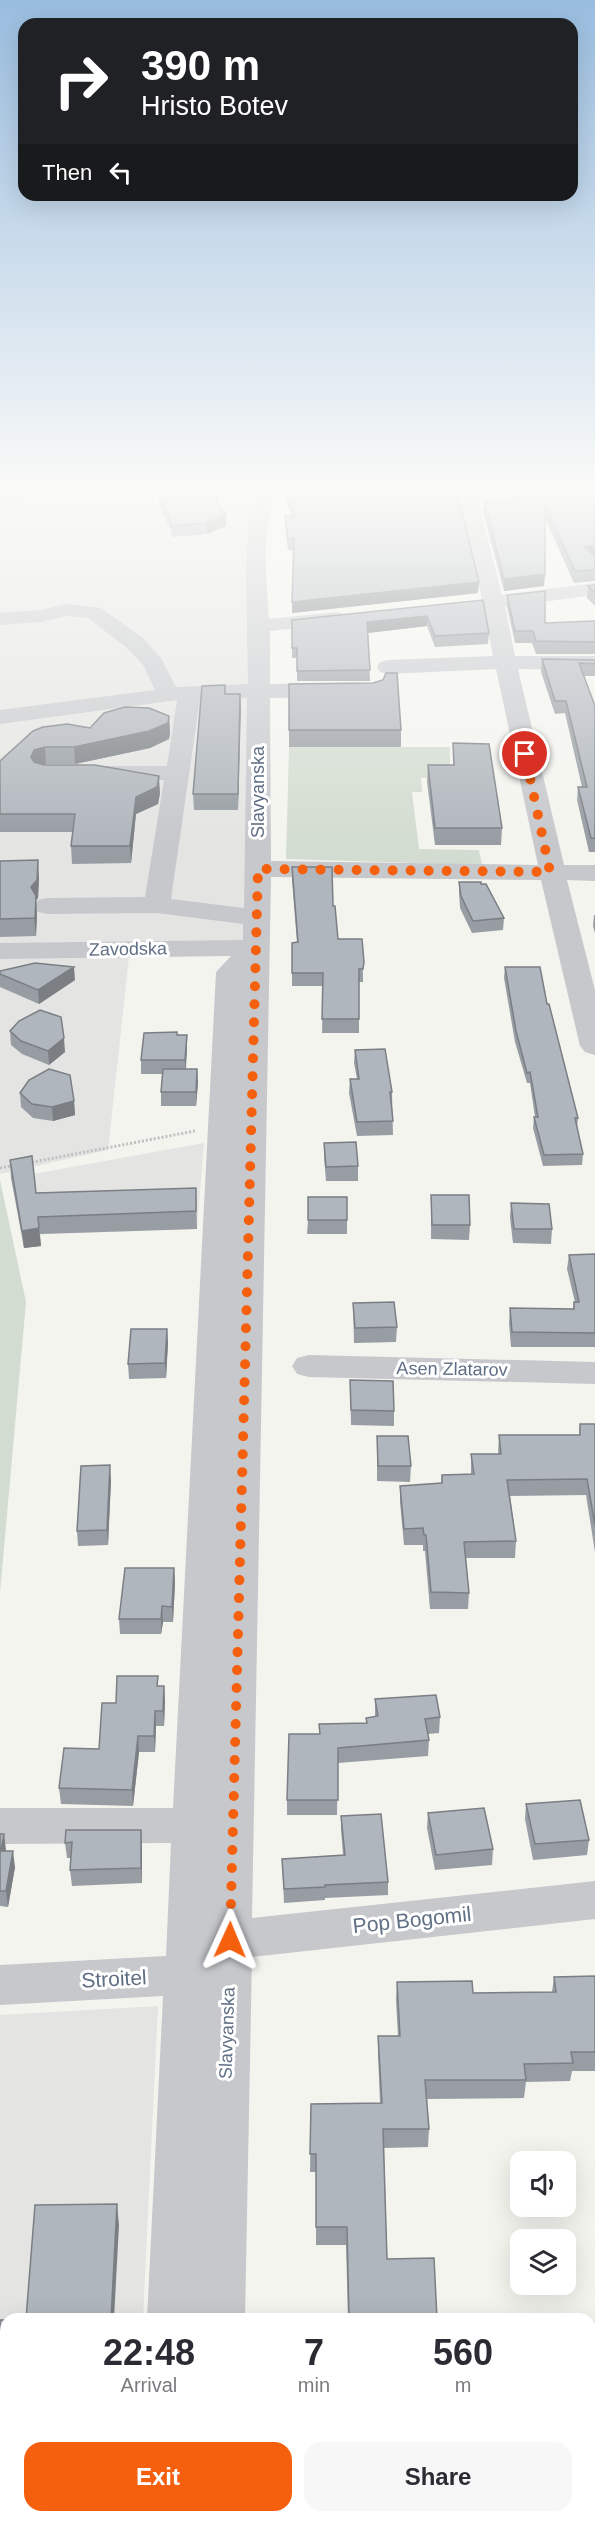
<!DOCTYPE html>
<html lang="en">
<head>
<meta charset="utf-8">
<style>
  :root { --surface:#fff; --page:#f7f7f7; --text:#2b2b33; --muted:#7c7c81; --accent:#f5600f }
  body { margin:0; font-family:Helvetica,sans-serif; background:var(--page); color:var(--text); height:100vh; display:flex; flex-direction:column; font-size:22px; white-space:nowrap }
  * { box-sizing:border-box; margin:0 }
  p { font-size:20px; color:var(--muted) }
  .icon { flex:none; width:33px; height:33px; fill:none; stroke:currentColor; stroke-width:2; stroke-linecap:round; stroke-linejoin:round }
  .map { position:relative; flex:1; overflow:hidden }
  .drawer { position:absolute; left:0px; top:2313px; width:596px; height:210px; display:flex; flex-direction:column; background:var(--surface); border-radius:18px 18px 0 0; box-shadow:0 6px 24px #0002 }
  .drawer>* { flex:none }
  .top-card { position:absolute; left:18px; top:18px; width:560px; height:183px; border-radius:18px; box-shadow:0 6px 24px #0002; background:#202124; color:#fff; overflow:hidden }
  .fabs { position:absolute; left:510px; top:2151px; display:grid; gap:12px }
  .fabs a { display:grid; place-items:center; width:66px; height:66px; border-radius:12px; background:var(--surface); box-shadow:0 6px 24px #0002; font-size:30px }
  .pin { position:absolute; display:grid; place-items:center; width:51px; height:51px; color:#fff; margin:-26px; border:3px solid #fff; border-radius:50%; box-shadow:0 2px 6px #0007 }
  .me { position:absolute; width:66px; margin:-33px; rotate:1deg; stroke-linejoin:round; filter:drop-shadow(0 0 4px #0008) }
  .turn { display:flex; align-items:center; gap:21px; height:126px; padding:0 24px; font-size:27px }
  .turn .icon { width:78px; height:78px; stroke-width:2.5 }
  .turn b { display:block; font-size:42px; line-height:51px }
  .then { display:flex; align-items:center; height:57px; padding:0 24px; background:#0003; gap:12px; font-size:22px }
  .eta { display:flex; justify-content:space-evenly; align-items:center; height:102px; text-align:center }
  .eta b { font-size:36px; font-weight:700; line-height:42px }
  .button { display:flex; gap:12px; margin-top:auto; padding:12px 24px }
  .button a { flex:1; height:69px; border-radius:18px; background:var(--accent); color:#fff; font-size:24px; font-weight:700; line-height:69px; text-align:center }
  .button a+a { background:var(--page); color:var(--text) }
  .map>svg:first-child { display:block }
</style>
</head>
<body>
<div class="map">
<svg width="595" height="2523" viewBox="0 0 595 2523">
  <rect width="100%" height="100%" fill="#f4f4ef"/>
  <!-- built -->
  <g fill="#e4e5e3">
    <polygon points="228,489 268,489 259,510 256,948 130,948 108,1150 0,1174 0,508 27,505 26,501 99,495 101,498"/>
    <polygon points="204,1143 197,1229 22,1235 11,1178"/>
    <polygon points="158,2006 143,2319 6,2319 6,2517 134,2517 134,2523 0,2523 0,2015"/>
  </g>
  <!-- green -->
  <g fill="#d3dcd0">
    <polygon points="228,489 100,498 99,495 26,501 27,505 0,508 0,490 3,489"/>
    <polygon points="289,747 450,747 450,778 421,778 422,792 412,792 419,849 479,850 482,865 286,859"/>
    <polygon points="0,1180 26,1302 0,1593"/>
  </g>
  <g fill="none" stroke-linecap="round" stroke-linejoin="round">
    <!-- path -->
    <g stroke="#bec0c2" stroke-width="3" stroke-dasharray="2 2" stroke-linecap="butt">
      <polyline points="28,1163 195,1131"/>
      <polyline points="0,1168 15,1165"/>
    </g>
    <!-- minor -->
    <g fill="#c6c8cc" fill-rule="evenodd">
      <path d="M258,489H277C261,529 266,576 269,619L337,612L344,614L348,618L344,622L337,624L270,631V684L333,683L341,685L344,690L341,695L333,697L270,698L271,861L538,865L496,669L388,674L380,672L377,667L380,662L388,660L493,656L476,570L456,489H520L518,493L477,497L502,595L595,583V595L505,607L515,656H595V670L518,669L564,865H595V881L567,880L595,990V1055L585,1052L580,1046L541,880L271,877L252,1918L595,1881V1919L252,1957L245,2319H147L163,1996L0,2005V1965L166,1956L171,1843L0,1844V1808H173L216,972L231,956L0,959V943L243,940V924L157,913L47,914L38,912L34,906L38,900L47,898L145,897L164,780H93L84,778L81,773L84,768L93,766H167L177,700L0,724V710L155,690L143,665L127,648L88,618L67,616L40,622L0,625V613L40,610L67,604L101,608L143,638L161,658L176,687L248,684L246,574L249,510ZM247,698L244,908L171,899L200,699Z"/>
      <polygon points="309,1355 595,1362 595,1384 309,1377 297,1374 292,1366 297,1358"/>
      <rect x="57" y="2517" width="56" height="6"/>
      <rect x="137" y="2517" width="104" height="6"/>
    </g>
  </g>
  <!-- wall -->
  <g fill="#979da3">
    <polygon points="164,489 212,489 218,499 218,504 226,515 226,526 207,534 172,537 171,530 159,507 159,496 165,491"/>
    <polygon points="507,489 595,489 595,581 574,583 545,518 544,586 504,591 483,512 484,500 509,500 507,496"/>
    <polygon points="286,491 478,593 292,613 294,550 288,550 285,526 285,516 292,516 286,501"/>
    <polygon points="595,585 595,606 587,598 588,586"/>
    <polygon points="507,595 545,623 595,621 595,654 536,654 532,643 515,643 507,607"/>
    <polygon points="483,600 489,633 488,644 435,647 427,626 368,633 370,681 297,681 297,658 292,658 292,620"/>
    <polygon points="542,659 595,660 595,676 584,676 595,706 595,852 589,852 577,800 578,787 582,787 565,713 555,714 541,672"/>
    <polygon points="289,684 401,730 401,747 289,747"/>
    <polygon points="226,694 240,694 238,810 194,810 193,794"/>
    <polygon points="169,716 170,733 169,739 150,748 75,764 46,764 42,765 160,793 158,804 136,814 131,863 72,864 71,846 73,832 0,832 0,761 90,728"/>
    <polygon points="453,743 502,828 501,845 435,845 427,782 428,765 453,765"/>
    <polygon points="0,861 39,878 38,898 36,900 37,914 36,936 0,937"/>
    <polygon points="292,867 333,906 338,939 362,939 363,976 363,982 359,982 359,1033 322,1033 323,986 292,986 292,943 297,943 292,880"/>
    <polygon points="459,882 481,884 504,918 503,930 472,933 460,908 459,893"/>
    <polygon points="594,915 595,915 595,933 593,926"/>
    <polygon points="505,967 547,1004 578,1118 577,1128 583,1154 582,1165 543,1166 533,1128 534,1117 535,1117 530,1083 527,1083 515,1042 504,978"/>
    <polygon points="0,971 75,980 39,1004 0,987"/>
    <polygon points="10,1031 65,1052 49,1065 22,1054 11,1045"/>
    <polygon points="177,1035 187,1035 187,1049 186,1069 197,1069 198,1083 196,1106 161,1106 161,1092 163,1074 141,1074 141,1060"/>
    <polygon points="355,1050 392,1092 393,1135 357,1136 349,1093 350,1079 357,1079 354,1063"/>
    <polygon points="20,1093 74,1101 75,1115 53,1121 33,1118 21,1107"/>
    <polygon points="324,1143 358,1166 358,1181 326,1181 324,1157"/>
    <polygon points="10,1160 36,1193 196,1188 197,1229 40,1234 41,1246 24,1248 11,1178"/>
    <polygon points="431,1195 470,1225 469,1240 431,1239"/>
    <polygon points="511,1203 552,1229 551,1244 513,1243 510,1218"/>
    <polygon points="308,1220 347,1220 347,1234 307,1234"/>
    <polygon points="595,1254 595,1347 511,1347 509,1323 510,1308 573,1309 574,1302 575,1302 567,1269 569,1255"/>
    <polygon points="353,1303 397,1327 396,1342 354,1343"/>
    <polygon points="167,1329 168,1343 166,1378 129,1379 128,1364"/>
    <polygon points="350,1380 394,1411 394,1426 351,1425"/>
    <polygon points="580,1424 595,1424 595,1552 586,1495 510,1496 516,1541 515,1558 466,1558 469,1593 468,1609 430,1609 425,1551 423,1551 423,1545 404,1545 400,1502 400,1486 441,1484 442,1475 471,1474 471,1454 498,1454 499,1435 579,1435"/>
    <polygon points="377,1436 411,1466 410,1482 377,1481"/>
    <polygon points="111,1480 108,1545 78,1546 77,1531"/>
    <polygon points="174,1568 175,1583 173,1622 163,1622 161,1634 120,1634 119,1619"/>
    <polygon points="158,1686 164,1686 165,1701 164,1726 156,1726 155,1752 139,1752 133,1806 61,1804 59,1788 99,1749 116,1703"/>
    <polygon points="375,1699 440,1717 439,1733 428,1734 429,1740 428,1756 338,1763 337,1815 287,1815 287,1800 319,1734 366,1723 366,1718 375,1717"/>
    <polygon points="526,1804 589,1840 587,1855 533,1860 525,1819"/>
    <polygon points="428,1813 493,1849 492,1865 435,1870 427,1828"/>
    <polygon points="341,1816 388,1882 388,1895 325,1898 325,1900 284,1903 282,1859 343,1855 341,1829"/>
    <polygon points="66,1830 142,1845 142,1883 72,1886 70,1870 71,1858 67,1858 65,1843"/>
    <polygon points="0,1834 4,1834 5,1851 15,1867 8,1907 0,1906"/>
    <polygon points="595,1976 595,2071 572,2071 570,2081 526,2082 524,2098 427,2099 429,2129 428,2147 384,2148 387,2259 437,2319 348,2319 346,2245 316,2245 316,2172 310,2172 311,2104 380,2103 378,2054 378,2036 398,2036 396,2000 397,1982 473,1993 552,1992 554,1977"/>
    <rect x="0" y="2320" width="6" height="80"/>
  </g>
  <!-- shaded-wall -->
  <g fill="#7b7f84">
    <polygon points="226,515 226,526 207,534 206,523"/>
    <polygon points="595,546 595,557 585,547"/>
    <polygon points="545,574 544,586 504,591 504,579"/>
    <polygon points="479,582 478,593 292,613 292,602"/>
    <polygon points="427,616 427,626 367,633 367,622"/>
    <polygon points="240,694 241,709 238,810 238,794"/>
    <polygon points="169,716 170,733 169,739 150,748 75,764 74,747"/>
    <polygon points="45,747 46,764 35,767 31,757 34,750"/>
    <polygon points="159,776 160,793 158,804 136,814 131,863 130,846 136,797"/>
    <polygon points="38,860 39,878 38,898 36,900 37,914 36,936 31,887"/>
    <polygon points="74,967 75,980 39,1004 38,990"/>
    <polygon points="187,1035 187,1049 185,1074 185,1060"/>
    <polygon points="64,1038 65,1052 49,1065 48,1051"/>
    <polygon points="197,1069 198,1083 196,1106 196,1092"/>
    <polygon points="74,1101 75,1115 53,1121 52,1107"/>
    <polygon points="39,1228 41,1246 24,1248 22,1231"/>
    <polygon points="167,1329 168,1343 166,1378 165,1363"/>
    <polygon points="110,1465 111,1480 108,1545 107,1530"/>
    <polygon points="174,1568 175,1583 173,1622 172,1607"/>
    <polygon points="162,1606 163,1622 161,1634 161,1619"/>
    <polygon points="164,1686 165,1701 164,1726 163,1711"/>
    <polygon points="155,1711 156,1726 155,1752 154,1736"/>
    <polygon points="138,1736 139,1752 133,1806 132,1790"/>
    <polygon points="141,1830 142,1845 142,1883 141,1868"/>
    <polygon points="4,1834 6,1850 3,1866 1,1851"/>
    <polygon points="13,1851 15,1867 8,1907 6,1891"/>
    <polygon points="117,2204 119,2225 114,2319 111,2319"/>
  </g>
  <!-- building -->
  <g fill="#b0b6bd" stroke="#7b7f84" stroke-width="1.5">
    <polygon points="168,489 212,489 218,499 216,501 226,515 206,523 171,526 170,519 159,496"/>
    <polygon points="456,489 479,582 292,602 294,539 288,539 285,516 295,516 286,491 328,489"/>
    <polygon points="510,489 595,489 595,546 585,547 595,556 595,570 575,571 545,505 545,574 504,579 484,500 518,500"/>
    <polygon points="595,585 595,593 588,586"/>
    <polygon points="545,591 545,623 595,621 595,642 536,641 533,631 515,631 507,595"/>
    <polygon points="483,600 489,633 435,636 427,616 367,622 370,670 297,671 297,648 292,648 292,620"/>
    <polygon points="542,659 595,660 595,664 579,663 595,706 595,838 591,838 578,787 587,787 566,701 555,701"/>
    <polygon points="386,673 397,673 401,730 289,730 289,684 373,683 383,680"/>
    <polygon points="225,685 225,694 240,694 238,794 193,794 202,686"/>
    <polygon points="125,707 149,708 169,716 168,723 149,731 74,747 45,747 34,750 31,757 34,762 44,765 95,765 159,776 157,787 136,797 130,846 71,846 75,814 0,814 0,761 33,731 43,727 67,724 90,728 104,713"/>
    <polygon points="453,743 489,744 502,828 435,828 428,765 454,765"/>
    <polygon points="38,860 37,880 31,887 36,896 35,918 0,919 0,861"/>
    <polygon points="292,867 332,867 333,906 335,906 338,939 362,939 364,962 363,969 359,969 359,1019 322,1019 323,973 292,973 292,943 298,942"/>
    <polygon points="459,882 481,882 481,884 486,884 504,918 473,921 461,896"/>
    <polygon points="35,963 74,967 38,990 0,974 0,971"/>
    <polygon points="505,967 540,967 547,1004 549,1004 578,1118 575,1118 583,1154 544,1155 534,1117 538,1117 530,1072 527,1073 516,1031"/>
    <polygon points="40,1010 61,1017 64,1038 48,1051 21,1041 10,1031 19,1021"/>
    <polygon points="177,1032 177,1035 187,1035 185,1060 141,1060 144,1033"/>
    <polygon points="385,1049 392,1092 390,1092 393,1121 357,1122 350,1079 359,1079 355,1050"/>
    <polygon points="49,1069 70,1075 74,1101 52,1107 32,1104 20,1093 29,1080"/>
    <polygon points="163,1069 197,1069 196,1092 161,1092"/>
    <polygon points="356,1142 358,1166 326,1167 324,1143"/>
    <polygon points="32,1156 36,1193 196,1188 196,1211 38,1217 39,1228 22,1231 10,1160"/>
    <polygon points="431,1195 469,1195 470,1225 432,1225"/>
    <rect x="308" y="1197" width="39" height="23"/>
    <polygon points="511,1203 549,1204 552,1229 514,1229"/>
    <polygon points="595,1254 595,1333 512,1332 510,1308 574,1309 574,1302 579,1302 569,1255"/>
    <polygon points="394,1302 397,1327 355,1328 353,1303"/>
    <polygon points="131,1329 167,1329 165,1363 128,1364"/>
    <polygon points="350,1380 393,1381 394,1411 351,1410"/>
    <polygon points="580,1424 595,1424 595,1525 587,1479 507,1480 516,1541 464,1542 469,1593 431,1592 426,1535 424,1535 423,1528 404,1529 400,1486 442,1483 442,1475 474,1474 471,1454 501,1454 499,1435 580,1435"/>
    <polygon points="377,1436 408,1436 411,1466 378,1466"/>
    <polygon points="110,1465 107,1530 77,1531 81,1466"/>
    <polygon points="125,1568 174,1568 172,1607 162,1606 161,1619 119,1619"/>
    <polygon points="117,1676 158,1676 157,1686 164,1686 163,1711 155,1711 154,1736 138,1736 132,1790 59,1788 64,1748 99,1749 102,1703 116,1703"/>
    <polygon points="436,1695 440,1717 425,1719 429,1740 338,1748 338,1800 287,1800 289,1734 320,1734 319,1724 367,1723 366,1718 378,1716 375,1699"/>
    <polygon points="580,1800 589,1840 535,1844 526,1804"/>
    <polygon points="484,1808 493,1849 436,1855 428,1813"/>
    <polygon points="381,1814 388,1882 325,1885 325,1887 284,1889 282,1859 345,1855 341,1816"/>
    <polygon points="66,1830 141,1830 141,1868 70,1870 72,1842 65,1843"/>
    <polygon points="0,1834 4,1834 1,1851 13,1851 6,1891 0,1891"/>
    <polygon points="595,1976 595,2052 571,2052 573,2063 524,2064 526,2080 425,2080 429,2129 383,2129 387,2259 434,2258 437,2319 349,2319 347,2227 316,2227 316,2154 310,2154 311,2104 382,2103 378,2036 400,2036 397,1982 472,1981 473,1993 556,1992 554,1977"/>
    <polygon points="117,2204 111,2319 26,2319 35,2205"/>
    <rect x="0" y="2320" width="6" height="59"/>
    <polygon points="311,2517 390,2517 390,2523 310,2523"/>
  </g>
  <!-- sky -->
  <linearGradient id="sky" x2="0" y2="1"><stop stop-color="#99bddf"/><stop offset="0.58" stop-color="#fafaf8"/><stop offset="1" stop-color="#fafaf8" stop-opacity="0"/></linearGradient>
  <rect width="595" height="843" fill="url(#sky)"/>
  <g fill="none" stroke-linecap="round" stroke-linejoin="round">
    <!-- route -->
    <polyline stroke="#f5600f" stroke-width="10" stroke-dasharray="0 18" points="230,1940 258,869 550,872 525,754"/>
  </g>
  <g text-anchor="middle" stroke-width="6" stroke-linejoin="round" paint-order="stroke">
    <!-- street labels -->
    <g font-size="18" fill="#606f84" stroke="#fff">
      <text transform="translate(258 792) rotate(-90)" y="6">Slavyanska</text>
      <text transform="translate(128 949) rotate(-1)" y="6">Zavodska</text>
      <text transform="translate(452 1369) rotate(1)" y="6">Asen Zlatarov</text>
      <text transform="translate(227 2033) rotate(-88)" y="6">Slavyanska</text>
    </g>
    <!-- near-street labels -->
    <g font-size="21" fill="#606f84" stroke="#fff">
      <text transform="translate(412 1920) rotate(-6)" y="7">Pop Bogomil</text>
      <text transform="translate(114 1979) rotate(-3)" y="7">Stroitel</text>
    </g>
  </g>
</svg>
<div class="fabs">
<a><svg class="icon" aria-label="sound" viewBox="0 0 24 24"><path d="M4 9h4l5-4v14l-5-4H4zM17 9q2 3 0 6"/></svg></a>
<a><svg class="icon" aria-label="layers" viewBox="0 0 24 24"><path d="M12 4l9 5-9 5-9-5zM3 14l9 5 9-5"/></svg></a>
</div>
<div class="pin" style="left:525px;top:754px;background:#d93025"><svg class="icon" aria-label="arrive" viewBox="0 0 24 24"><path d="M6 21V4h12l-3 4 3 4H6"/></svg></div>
<svg class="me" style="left:230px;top:1940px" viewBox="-20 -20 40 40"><path d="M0-17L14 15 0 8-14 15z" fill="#f5600f" stroke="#fff" stroke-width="4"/></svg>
<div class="top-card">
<div class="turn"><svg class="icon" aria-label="right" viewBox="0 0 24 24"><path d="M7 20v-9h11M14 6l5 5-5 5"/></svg><div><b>390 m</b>Hristo Botev</div></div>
<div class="then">Then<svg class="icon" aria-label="left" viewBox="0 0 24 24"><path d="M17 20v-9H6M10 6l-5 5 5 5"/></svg></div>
</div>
<section class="drawer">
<div class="eta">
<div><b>22:48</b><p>Arrival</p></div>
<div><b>7</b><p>min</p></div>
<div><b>560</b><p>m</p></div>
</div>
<div class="button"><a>Exit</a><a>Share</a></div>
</section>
</div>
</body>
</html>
